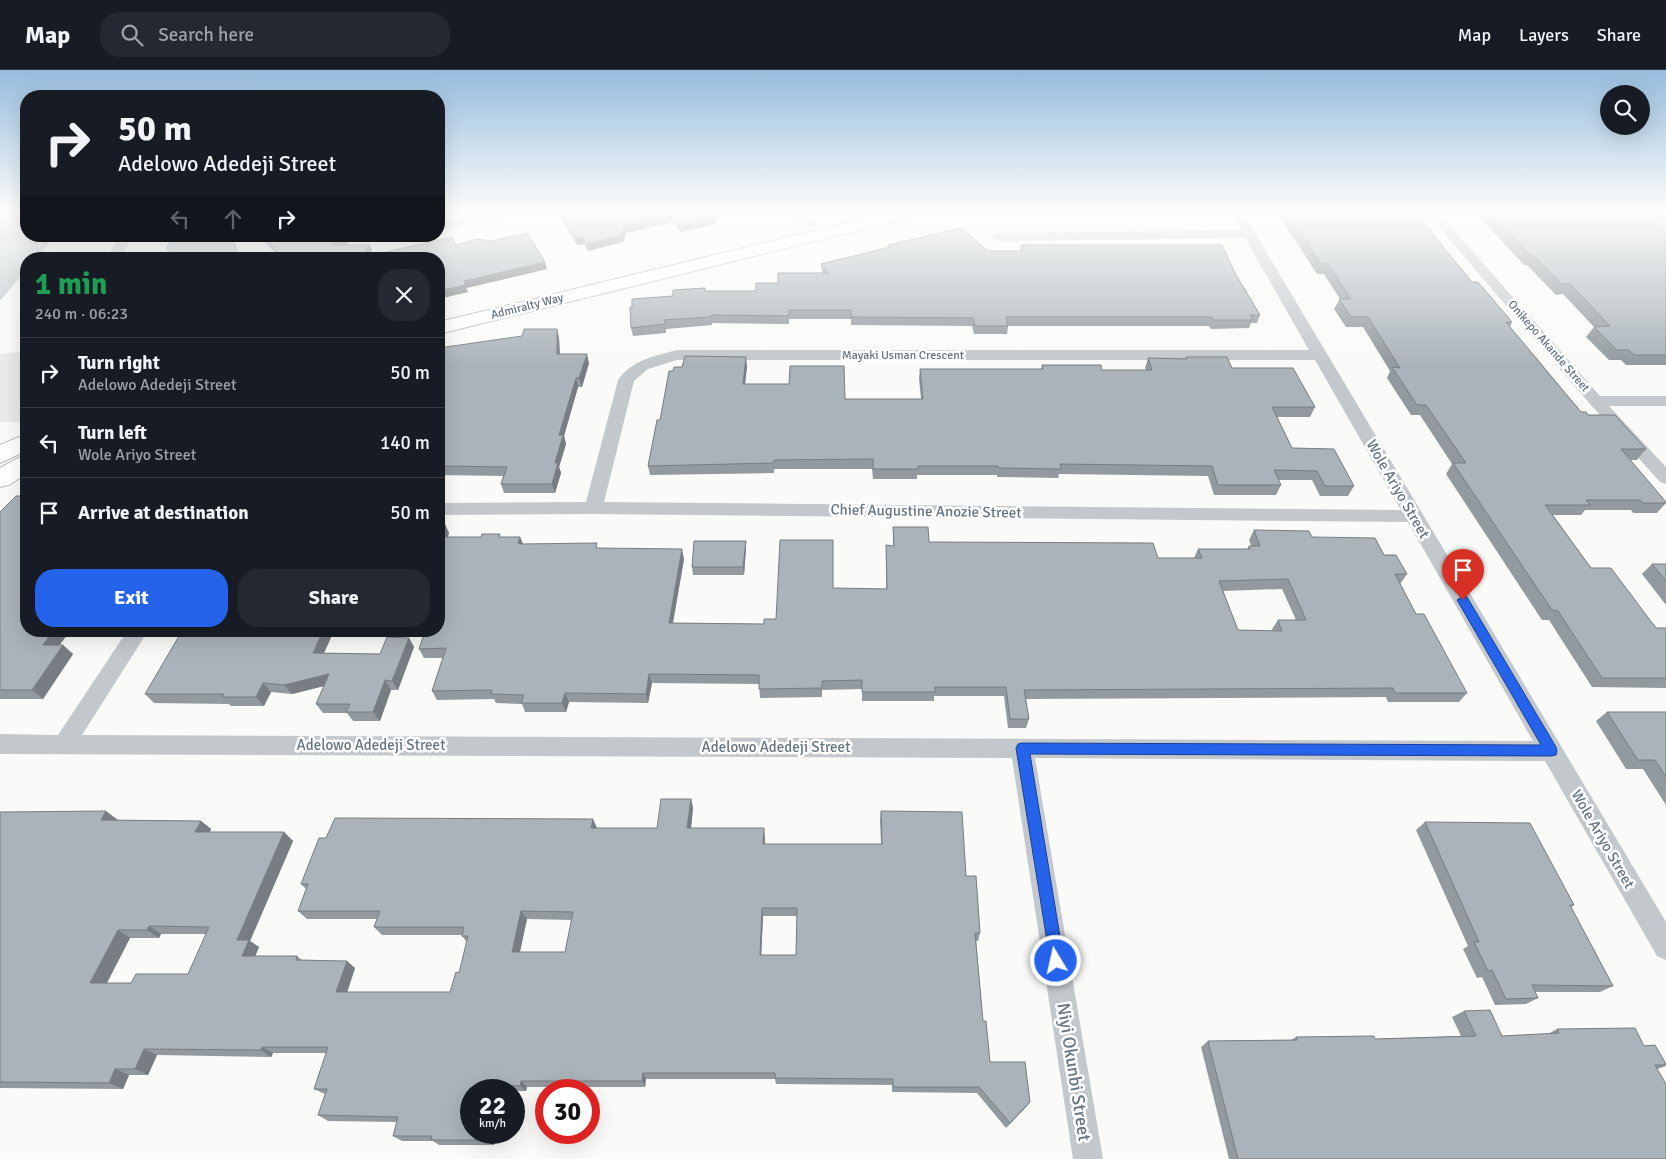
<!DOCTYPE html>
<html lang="en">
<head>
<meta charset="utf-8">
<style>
  :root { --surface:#171b24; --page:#242831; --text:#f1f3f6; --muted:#9ea1a6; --line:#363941; --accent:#2563eb }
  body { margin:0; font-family:Signika,sans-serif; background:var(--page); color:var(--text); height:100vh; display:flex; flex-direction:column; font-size:19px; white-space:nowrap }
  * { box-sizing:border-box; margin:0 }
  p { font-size:16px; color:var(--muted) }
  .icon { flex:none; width:28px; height:28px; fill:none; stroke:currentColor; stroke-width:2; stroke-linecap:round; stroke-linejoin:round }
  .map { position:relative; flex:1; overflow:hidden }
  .side { position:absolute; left:20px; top:182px; width:425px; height:385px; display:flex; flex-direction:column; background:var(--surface); border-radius:20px; box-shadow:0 5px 20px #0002 }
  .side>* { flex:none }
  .guide { position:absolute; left:20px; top:20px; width:425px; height:152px; border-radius:20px; box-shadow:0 5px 20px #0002; background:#171b24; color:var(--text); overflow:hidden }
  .buttons { position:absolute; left:1600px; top:15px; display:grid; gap:10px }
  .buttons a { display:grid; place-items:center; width:50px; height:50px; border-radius:50%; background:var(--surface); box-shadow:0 5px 20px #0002; font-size:25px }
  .speed { position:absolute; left:460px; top:1009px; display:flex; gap:10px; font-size:25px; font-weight:700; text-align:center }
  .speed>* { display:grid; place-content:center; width:65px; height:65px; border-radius:50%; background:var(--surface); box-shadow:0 5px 20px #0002; line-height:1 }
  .speed small { font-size:12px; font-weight:400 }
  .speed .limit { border:8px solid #d22; background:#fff; color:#111 }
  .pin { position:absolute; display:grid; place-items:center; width:42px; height:42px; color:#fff; margin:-51px -21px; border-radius:50% 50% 50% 0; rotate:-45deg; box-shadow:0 0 5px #0007 }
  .pin .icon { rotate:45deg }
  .me { position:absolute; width:55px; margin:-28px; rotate:351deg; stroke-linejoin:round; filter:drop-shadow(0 0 4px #0008) }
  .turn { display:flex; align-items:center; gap:18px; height:105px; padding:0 15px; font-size:22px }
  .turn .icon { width:65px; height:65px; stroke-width:2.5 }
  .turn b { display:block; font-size:35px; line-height:42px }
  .lanes { display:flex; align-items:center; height:48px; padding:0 15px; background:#0003; justify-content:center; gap:25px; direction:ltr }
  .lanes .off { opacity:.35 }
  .round { display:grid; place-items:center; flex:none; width:52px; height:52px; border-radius:20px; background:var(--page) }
  .head { display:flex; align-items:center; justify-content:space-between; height:85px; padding:0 15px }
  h1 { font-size:30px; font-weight:700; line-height:38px; color:#1e9e55 }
  .action { display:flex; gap:10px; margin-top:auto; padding:10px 15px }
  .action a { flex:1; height:58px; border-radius:20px; background:var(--accent); color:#fff; font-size:20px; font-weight:700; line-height:58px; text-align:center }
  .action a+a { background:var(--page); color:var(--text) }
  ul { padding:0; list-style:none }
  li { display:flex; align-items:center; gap:15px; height:70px; padding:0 15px; border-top:1px solid var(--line) }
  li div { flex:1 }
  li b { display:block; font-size:19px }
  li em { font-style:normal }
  header { display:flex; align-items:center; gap:30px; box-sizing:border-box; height:70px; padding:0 25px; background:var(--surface); border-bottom:1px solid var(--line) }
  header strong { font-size:24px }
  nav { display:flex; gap:28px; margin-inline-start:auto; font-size:18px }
  .search { width:350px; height:45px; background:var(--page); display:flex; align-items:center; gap:12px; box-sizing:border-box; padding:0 18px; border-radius:20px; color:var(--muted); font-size:19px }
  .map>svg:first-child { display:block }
</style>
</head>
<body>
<header>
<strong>Map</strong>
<div class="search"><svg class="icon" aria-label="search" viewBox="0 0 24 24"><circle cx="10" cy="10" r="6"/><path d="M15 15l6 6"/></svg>Search here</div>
<nav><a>Map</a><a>Layers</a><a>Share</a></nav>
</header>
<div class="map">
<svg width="1666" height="1089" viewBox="0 0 1666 1089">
  <rect width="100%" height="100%" fill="#fafaf8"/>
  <!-- built -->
  <polygon fill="#e8e9e9" points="26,281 26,348 21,352 0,352 0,284"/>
  <!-- water -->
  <polygon fill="#bbc7cb" points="0,143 26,143 26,166 55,166 36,189 26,189 26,200 0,231"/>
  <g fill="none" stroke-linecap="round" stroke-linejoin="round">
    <!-- primary casing -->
    <g stroke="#b5babe" stroke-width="2">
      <g id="primary">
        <polygon points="887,143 916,143 913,147 439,264 439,252"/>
        <polygon points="26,364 26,381 0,393 0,375"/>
        <polygon points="26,386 26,404 9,415 0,417 0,398 18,388"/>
      </g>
    </g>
    <!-- street -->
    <g fill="#c3c8cc" fill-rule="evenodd">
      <polygon points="485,143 507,143 501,147 439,160 439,152"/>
      <polygon points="794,143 807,143 817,154 816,157 806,157"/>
      <path d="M1231,143H1243L1666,852V890L1657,886L1545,691L1035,688L1103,1089H1073L1012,688L0,684V664L58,665L127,561H148L82,665L1533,671L1408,452L593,444L439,445V433L586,432L618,310C632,290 654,286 677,280H1309L1245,168L998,171L991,167L998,163L1241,160ZM677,290H1315L1401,440L604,432L634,311L648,299Z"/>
      <polygon points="1427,143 1439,143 1600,326 1666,326 1666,336 1609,336 1666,397 1666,414 1660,412 1590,334"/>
      <polygon points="1645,143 1658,143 1666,149 1666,160 1661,159"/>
      <polygon points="120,166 133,166 120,189 106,189"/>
    </g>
    <!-- primary -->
    <use href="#primary" fill="#fff" fill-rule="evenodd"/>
  </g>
  <!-- wall -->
  <g fill="#929a9f" fill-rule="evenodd">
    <polygon points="714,143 717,151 715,151 715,154 680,162 673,152 626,163 623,172 588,181 584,174 577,175 563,151 561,145"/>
    <polygon points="1125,143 1197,143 1196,145 1155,145 1130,146"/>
    <polygon points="1279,143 1416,143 1432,161 1431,163 1472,212 1512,252 1510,257 1581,342 1588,345 1646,379 1637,390 1630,390 1666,433 1657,443 1633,443 1631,440 1585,440 1581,445 1553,445 1591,498 1656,558 1666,558 1666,618 1592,617 1549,550 1542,550 1446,404 1452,394 1420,345 1411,345 1387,308 1390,301 1363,257 1346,257 1334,239 1340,229 1324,204 1317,204 1280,147 1281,145"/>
    <polygon points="1476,143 1643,143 1666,162 1666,295 1626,295 1621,290 1609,290 1586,267 1594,257 1563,224 1556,225 1527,195 1524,195"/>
    <polygon points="259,166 352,166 353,169 346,175 373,184 372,185 456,175 547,199 466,218 468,222 439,189 281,189"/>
    <polygon points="888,175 988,181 1020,181 1021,175 1235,203 1260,245 1257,253 1251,253 1249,258 1211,259 1209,256 1008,256 1007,264 974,264 972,256 851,255 851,249 789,249 789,254 712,253 712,255 666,259 666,263 633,266 631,258 673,226 705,221 756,221 778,213 822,203 821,194 888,178"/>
    <polygon points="557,259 559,268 560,284 589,293 582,317 578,317 564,366 566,374 559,397 561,403 555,423 504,423 501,414 503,406 439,405 439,278 522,266"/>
    <polygon points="1186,287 1232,298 1315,337 1310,347 1277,347 1292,378 1354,416 1348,426 1320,426 1312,410 1278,410 1281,415 1276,425 1214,425 1208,406 1059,404 1058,408 997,407 997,405 917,405 917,409 873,409 872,399 774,399 774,403 650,405 648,396 673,301 682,297 747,296 745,314 845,329 921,329 919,309 920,299 1041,299 1042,295 1102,300 1146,300 1145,298 1148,288 1185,289"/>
    <polygon points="0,442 60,575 73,584 43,629 0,629"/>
    <path d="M439,454L449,463L448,467H520L523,474L598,478L684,489L673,553L764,554L776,549L833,518L886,519V475L893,476V457L929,472L1158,488H1194L1198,479H1247L1249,476H1251L1249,470L1254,460L1312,467L1384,485L1407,504L1400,514L1416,544L1467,623L1459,632H1388L1386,627L1026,629L1029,649L1026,658H1008L1004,626H934V631H862V619L822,620V627L760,628L759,614L652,613L648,633L569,632L566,642H525L522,634L496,633L494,629L437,630L432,621L443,588H424L419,579L439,561ZM1282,519L1296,550H1278L1272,559L1273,561L1238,560L1223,521Z"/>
    <polygon points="746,478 744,505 693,505 692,497"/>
    <polygon points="1652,494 1666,494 1666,535 1642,504"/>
    <polygon points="409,568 414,577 398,620 391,620 380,651 353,651 347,643 323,643 316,634 324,616 292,624 271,622 264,636 231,636 229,634 154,633 145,624 324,583 380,584"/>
    <polygon points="1607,642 1666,642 1666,735 1643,699 1626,699 1596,651"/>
    <path d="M691,729L693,738L691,758L765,767V774H881L880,750L881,741L966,806L980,863L978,871H976L983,951L990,992L1030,1032L1026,1037L1006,1058L977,1023L892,1022V1015L776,1014L775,1009H646L645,1017H527L526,1021H514V1020H471V1062H497L494,1075H439L433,1071H402L393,1066L397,1052L328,1051L318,1045L325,1024L314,1019L326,983H273L271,987L157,985L148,1005H129L123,1019L0,1018V742L117,750L201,751L211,759L210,762H284L293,771L250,871L259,877L255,886H297L302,890L355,898L347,922H450L459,903L467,872L462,866V865H382L374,857L377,849H307L298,841L306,819L301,814L597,758H657ZM763,846H797L796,885H761ZM527,849L572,850L565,882H520ZM161,864H206L188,904L131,913H107L130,868H159Z"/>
    <polygon points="1425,752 1574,835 1571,837 1613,916 1600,922 1535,922 1538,928 1526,934 1495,935 1482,907 1477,908 1463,879 1468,876 1416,760"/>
    <polygon points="1464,941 1502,966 1548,964 1557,959 1644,976 1666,996 1657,999 1666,1089 1229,1089 1201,977 1208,971 1291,970 1296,967 1375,969 1461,966 1452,947"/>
  </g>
  <!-- shaded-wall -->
  <g fill="#777d82">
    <polygon points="716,144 717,151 715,151 715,154 680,162 679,156"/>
    <polygon points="672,145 673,152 626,163 623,172 588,181 586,174 624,156"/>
    <polygon points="341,166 352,166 353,169 336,184 332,175"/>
    <polygon points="582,167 584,174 577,175 576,168"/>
    <polygon points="370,175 373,184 370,189 359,189"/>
    <polygon points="291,182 294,189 291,189"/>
    <polygon points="545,192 547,199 466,218 468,222 439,229 439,221 464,211"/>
    <polygon points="557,259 559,268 560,293 557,284"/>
    <polygon points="587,284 589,293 582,317 579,308"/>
    <polygon points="746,287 747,296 744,323 743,314"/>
    <polygon points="576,308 578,317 564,366 566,374 559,397 561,403 555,423 552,414 559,365"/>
    <polygon points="445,454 449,463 444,476 440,467"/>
    <polygon points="520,467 524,477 518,473"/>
    <polygon points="746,471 746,478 744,505 743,497"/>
    <polygon points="682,479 684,489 671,563 669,553"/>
    <polygon points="53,561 70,561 53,584 43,575"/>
    <polygon points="323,561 334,561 320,592 313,583"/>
    <polygon points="409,568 414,577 398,620 392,611"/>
    <polygon points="63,575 73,584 43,629 32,620"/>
    <polygon points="329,604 336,613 292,624 284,615"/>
    <polygon points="649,604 652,613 648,633 646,624"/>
    <polygon points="385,610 391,620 380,651 373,642"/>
    <polygon points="263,613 271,622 264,636 256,627"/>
    <polygon points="565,623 569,632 566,642 562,633"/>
    <polygon points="691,729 693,738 690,767 687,758"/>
    <polygon points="106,741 118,750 101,750"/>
    <polygon points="593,749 597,758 591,758"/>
    <polygon points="201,751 211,759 206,771 195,762"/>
    <polygon points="764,758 765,767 764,783 763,774"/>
    <polygon points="284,762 293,771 250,871 259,877 252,894 242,886 237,870"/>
    <polygon points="762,838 763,846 761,892 760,885"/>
    <polygon points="521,841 527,849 518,890 512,882"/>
    <polygon points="149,856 161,864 159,868 147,860"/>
    <polygon points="118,860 130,868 103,920 90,913"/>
    <polygon points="347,891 355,898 345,929 336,922"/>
    <polygon points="262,977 273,983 271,987 261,980"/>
    <polygon points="144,979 157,985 148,1005 135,999"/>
    <polygon points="115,999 129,1005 123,1019 109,1013"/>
    <polygon points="643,1003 646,1009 645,1017 642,1011"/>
    <polygon points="521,1011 527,1017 526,1021 520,1016"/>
    <polygon points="500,1015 505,1020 499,1020"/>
    <polygon points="1030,1032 1026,1037 1006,1058 1010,1053"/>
    <polygon points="489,1062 497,1062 494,1075 487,1070"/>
  </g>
  <!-- building -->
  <g fill="#aab3b9" stroke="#777d82" fill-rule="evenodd">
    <polygon points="570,143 714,143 716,144 713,145 715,148 679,156 672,145 624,156 622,165 586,174 582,167 576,168 561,145"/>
    <polygon points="1287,143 1416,143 1432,161 1430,161 1472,212 1478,212 1512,252 1506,252 1581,342 1586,342 1588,345 1615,345 1646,379 1621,379 1666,432 1666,433 1643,433 1640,430 1586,430 1590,435 1545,435 1591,498 1611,498 1656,558 1666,558 1666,608 1602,608 1558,541 1552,540 1453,393 1466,393 1426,335 1417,335 1392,297 1400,298 1368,247 1351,247 1339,229 1351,229 1328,194 1321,194"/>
    <polygon points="1490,143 1643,143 1666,162 1666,285 1634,285 1629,280 1617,280 1594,257 1610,256 1570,214 1562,214 1533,185 1530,185"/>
    <polygon points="961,158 988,181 1023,181 1021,175 1222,175 1235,203 1260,245 1250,245 1253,250 1214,250 1212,247 1006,247 1008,256 975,256 973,248 851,247 851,240 789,240 789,246 711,245 711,247 664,250 665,254 631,258 630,237 632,237 632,229 673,226 673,220 705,218 705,221 756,221 756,213 778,213 778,203 829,203 821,194 890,177 888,175"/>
    <polygon points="527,163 545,192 464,211 465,215 439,221 439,189 368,189 368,186 452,167 456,175 477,169 492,171"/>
    <polygon points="171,166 231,166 241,189 172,189 167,179"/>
    <polygon points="263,166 341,166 332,175 370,175 359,189 306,189 291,182 291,189 285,189"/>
    <polygon points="524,259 557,259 557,284 587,284 579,308 576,308 559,365 563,365 555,393 558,393 552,414 501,414 507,397 439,396 439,278 522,266"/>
    <polygon points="685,286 746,287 743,314 789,314 790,296 844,296 845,329 923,329 920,299 1043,299 1042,295 1101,295 1102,300 1152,300 1148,288 1187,289 1186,287 1227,287 1232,298 1293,298 1315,337 1272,337 1292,378 1334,379 1354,416 1325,416 1317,401 1274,400 1281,415 1218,415 1212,396 1060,394 1061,399 999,398 998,396 918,396 918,399 873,399 873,389 774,390 773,393 648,396 657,350 660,350 669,301 673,301 674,297 682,297"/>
    <polygon points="16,426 26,426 26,561 53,561 43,575 63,575 32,620 0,620 0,442"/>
    <path d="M439,454H445L440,467H481L482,464H500L499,467H520L518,473L520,474L597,473L596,478L682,479L669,553L764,554V549H776L780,470H833V518L887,519L886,475L894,476L893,457H928L929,472L1153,473L1158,488H1202L1198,479H1250L1249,476H1260L1254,460L1309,461L1312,467L1375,468L1384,485H1396L1407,504H1395L1416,544H1424L1467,623H1395L1393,618L1024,620L1029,649H1010L1006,617H935V622H862V610L822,611V618L759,619V605L649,604L646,624L565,623L562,633H521L524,625L491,624L492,620L432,621L446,578L419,579L425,561H439ZM1288,509L1306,550H1278L1282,561L1238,560L1219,511Z"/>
    <polygon points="694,471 746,471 743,497 692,497"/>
    <polygon points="1652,494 1666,494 1666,511"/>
    <polygon points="182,561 323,561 313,583 380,584 387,567 409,568 392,611 385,610 373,642 346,642 350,634 316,634 329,604 284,615 263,613 256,627 223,627 224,624 145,624"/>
    <polygon points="1607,642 1666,642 1666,707 1655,690 1638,690"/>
    <path d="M661,729H691L687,758H764L763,774H882L881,741L962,742L966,806H976L980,863H975L983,951H986L990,992H1025L1030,1032L1010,1053L979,1017H893V1009L775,1008V1003H643L642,1011H521L520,1016L500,1015L499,1020H471V1062H489L487,1070H431L432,1066H393L398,1047L318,1045L327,1019H314L328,977H262L261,980L144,979L135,999H115L109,1013L0,1012V742L106,741L101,750L201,751L195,762H284L237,870H249L242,886H297L296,890L347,891L336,922H450L456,902L459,903L468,866H462L464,857H374L380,841H298L308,814H301L319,768H326L335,748L593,749L591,758H657ZM762,838H797L796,885H760ZM521,841L573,842L565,882H512ZM149,856L209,857L188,904H136L131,913H90L118,860H147Z"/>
    <polygon points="1425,752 1530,753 1574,835 1570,835 1613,916 1532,915 1538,928 1506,929 1492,900 1488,901 1474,872 1479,872"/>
    <polygon points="1490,940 1502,966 1559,963 1557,959 1635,958 1644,976 1655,975 1666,994 1666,995 1655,995 1666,1014 1666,1089 1238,1089 1208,971 1297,970 1296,967 1374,966 1375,969 1476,966 1464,941"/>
  </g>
  <!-- sky -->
  <linearGradient id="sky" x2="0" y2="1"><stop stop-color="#96bcdc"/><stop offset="0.48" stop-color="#fdfdfc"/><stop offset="1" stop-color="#fdfdfc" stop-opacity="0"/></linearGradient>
  <rect width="1666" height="295" fill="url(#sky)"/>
  <!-- route -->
  <polygon fill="#2563eb" stroke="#184099" points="1463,526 1467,527 1556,677 1557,681 1556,685 1551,686 1030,684 1064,891 1062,896 1056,899 1051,896 1016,678 1018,674 1022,673 1541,675 1457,530"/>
  <g text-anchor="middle" stroke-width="5" stroke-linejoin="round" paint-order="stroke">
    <!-- far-street labels -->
    <g font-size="12" fill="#657683" stroke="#fff">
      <text transform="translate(527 236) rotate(-14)" y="4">Admiralty Way</text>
      <text transform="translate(1549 276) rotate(49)" y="4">Onikepo Akande Street</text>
      <text x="903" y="289">Mayaki Usman Crescent</text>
    </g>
    <!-- street labels -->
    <g font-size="15" fill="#657683" stroke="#fff">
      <text transform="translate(1398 419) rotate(60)" y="5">Wole Ariyo Street</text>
      <text transform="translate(926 441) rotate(1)" y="5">Chief Augustine Anozie Street</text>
      <text x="371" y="680">Adelowo Adedeji Street</text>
      <text x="776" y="682">Adelowo Adedeji Street</text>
      <text transform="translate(1603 769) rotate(60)" y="5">Wole Ariyo Street</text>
    </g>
    <!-- near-street labels -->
    <g font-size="18" fill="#657683" stroke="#fff">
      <text transform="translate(1074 1002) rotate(81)" y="6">Niyi Okunbi Street</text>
    </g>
  </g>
</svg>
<div class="buttons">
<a><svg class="icon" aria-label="search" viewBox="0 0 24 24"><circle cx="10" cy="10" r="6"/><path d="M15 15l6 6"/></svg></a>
</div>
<div class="speed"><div>22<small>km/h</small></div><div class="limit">30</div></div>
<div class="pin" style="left:1463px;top:530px;background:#d93025"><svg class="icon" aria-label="arrive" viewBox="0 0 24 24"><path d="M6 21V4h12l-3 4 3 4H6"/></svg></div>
<svg class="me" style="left:1056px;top:891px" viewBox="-20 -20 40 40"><circle r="17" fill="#2563eb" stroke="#fff" stroke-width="3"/><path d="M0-11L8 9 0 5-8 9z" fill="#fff"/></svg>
<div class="guide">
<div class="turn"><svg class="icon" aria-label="right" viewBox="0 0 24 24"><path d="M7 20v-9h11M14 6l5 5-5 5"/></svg><div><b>50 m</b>Adelowo Adedeji Street</div></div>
<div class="lanes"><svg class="icon off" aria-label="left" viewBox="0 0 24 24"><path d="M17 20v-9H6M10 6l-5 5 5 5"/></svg><svg class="icon off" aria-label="ahead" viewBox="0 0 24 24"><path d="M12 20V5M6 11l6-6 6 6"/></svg><svg class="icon" aria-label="right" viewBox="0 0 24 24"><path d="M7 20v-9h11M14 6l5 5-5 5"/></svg></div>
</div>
<section class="side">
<div class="head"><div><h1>1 min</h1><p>240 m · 06:23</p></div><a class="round"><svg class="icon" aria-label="close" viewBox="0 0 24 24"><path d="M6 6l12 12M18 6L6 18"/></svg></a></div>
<ul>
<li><svg class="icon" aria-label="right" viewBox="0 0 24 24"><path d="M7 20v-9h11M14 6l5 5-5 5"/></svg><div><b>Turn right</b><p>Adelowo Adedeji Street</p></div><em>50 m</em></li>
<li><svg class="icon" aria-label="left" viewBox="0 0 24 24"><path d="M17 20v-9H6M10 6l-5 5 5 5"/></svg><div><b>Turn left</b><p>Wole Ariyo Street</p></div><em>140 m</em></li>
<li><svg class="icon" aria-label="arrive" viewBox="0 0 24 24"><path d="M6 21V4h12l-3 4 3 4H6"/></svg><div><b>Arrive at destination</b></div><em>50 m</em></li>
</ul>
<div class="action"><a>Exit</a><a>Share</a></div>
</section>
</div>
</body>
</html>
